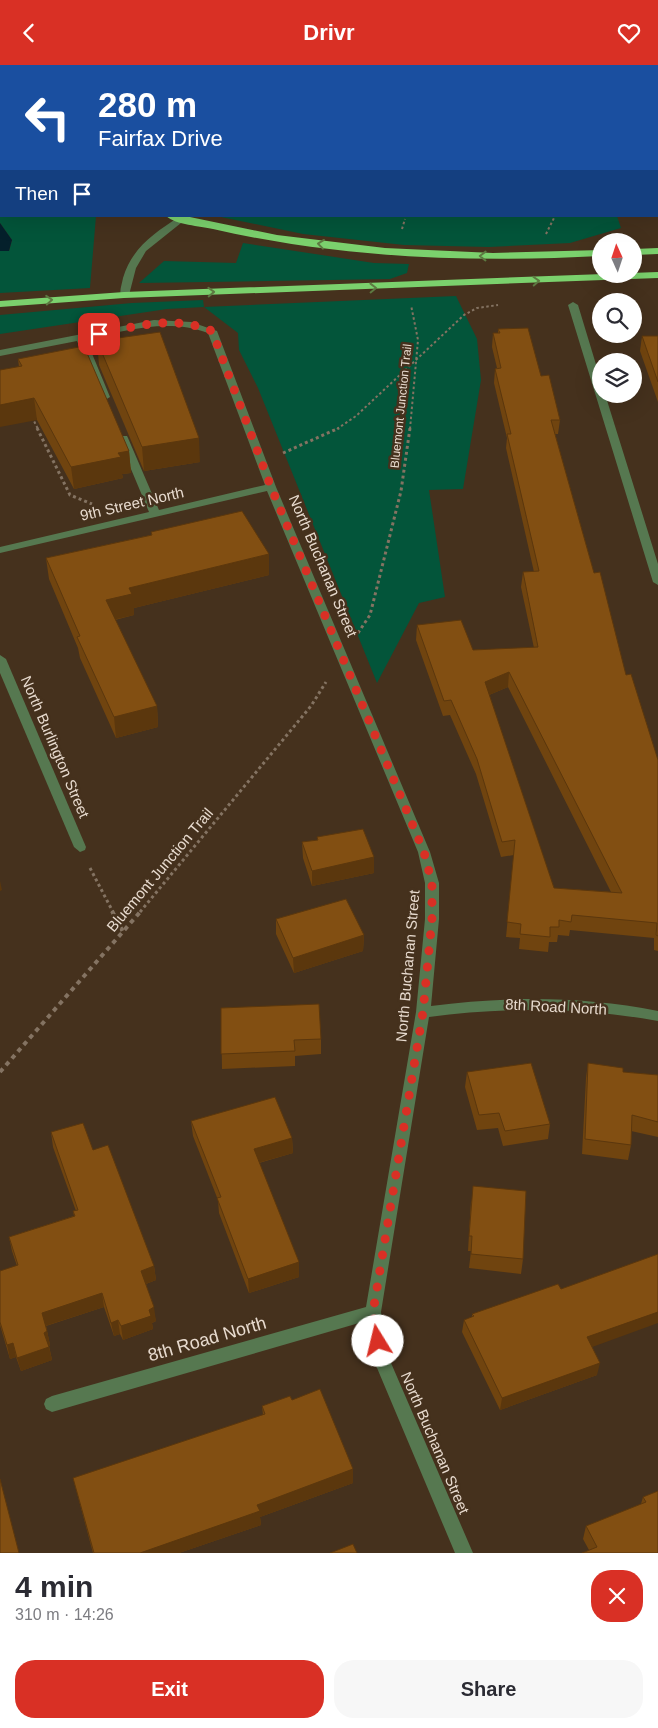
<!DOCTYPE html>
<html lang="en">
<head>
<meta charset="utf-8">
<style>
  :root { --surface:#fff; --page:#f7f7f7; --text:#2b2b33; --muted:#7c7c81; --accent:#d93025 }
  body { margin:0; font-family:Helvetica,sans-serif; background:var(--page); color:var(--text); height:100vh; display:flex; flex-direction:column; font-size:19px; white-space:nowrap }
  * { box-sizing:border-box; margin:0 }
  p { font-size:16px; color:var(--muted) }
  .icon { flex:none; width:28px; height:28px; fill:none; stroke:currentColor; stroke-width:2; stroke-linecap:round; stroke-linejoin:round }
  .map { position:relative; height:1488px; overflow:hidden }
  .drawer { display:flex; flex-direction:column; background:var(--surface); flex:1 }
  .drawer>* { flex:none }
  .guide { position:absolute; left:0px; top:0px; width:659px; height:152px; box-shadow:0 5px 20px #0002; background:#1a4fa0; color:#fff; overflow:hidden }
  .needle { width:32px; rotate:357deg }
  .tools { position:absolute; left:592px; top:168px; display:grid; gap:10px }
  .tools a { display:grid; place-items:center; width:50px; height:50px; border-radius:50%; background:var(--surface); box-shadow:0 5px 20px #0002; font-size:25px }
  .pin { position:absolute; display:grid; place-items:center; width:42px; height:42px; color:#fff; margin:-21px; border-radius:10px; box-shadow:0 2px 8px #0006 }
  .me { position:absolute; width:55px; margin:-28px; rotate:351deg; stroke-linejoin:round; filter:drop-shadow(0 0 4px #0008) }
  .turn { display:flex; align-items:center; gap:18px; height:105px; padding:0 15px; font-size:22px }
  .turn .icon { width:65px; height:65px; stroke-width:2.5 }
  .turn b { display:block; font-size:35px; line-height:42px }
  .then { display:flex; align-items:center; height:48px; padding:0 15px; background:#0003; gap:10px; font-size:19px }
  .round { display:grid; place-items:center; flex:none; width:52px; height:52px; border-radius:20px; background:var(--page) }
  .overview { display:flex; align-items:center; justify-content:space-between; height:85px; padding:0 15px }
  h1 { font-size:30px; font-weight:700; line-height:38px }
  .button { display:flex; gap:10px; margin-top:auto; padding:10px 15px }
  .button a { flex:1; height:58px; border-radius:20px; background:var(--accent); color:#fff; font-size:20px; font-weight:700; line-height:58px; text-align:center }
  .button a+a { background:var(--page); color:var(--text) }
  header { display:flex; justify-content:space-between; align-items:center; height:65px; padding:0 15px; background:var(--accent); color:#fff; font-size:22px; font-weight:700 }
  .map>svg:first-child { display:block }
</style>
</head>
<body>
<header><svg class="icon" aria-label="back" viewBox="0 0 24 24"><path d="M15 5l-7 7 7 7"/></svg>Drivr<svg class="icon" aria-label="heart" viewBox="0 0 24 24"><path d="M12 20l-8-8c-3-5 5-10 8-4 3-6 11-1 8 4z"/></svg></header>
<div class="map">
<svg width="658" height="1488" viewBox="0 0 658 1488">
  <rect width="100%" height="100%" fill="#45311d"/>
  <!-- green -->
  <g fill="#03553a">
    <polygon points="55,0 480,0 481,1 52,1"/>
    <polygon points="0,105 1,151 96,151 90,223 0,228 0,186 9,186 12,175 0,158"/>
    <polygon points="216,151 617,151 621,163 570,178 489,182 404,180 303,169"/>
    <polygon points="243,178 374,198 409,199 407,208 390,214 139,218 164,196 236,198"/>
    <polygon points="456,231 477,274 481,315 463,424 429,425 445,532 419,538 377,618 258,323 239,285 238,268 204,242 167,244 0,269 0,250 132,238 203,235 204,242"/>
  </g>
  <!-- water -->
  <polygon fill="#04202b" points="0,158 12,175 9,186 0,186"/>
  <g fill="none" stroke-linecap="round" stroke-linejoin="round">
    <!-- path-far2 -->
    <g stroke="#847362" stroke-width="2" stroke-dasharray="2.5 2.5" stroke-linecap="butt">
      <polyline points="402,164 405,154"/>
      <polyline points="546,169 555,151"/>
      <polyline points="32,352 38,364"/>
      <polyline points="337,364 356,351 464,250 477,243 498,240"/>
      <polyline points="410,364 418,275 411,240"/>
    </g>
    <!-- path-far1 -->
    <g stroke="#847362" stroke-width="3" stroke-dasharray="3 3" stroke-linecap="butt">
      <polyline points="37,363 70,430 92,439"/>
      <polyline points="283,388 339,363"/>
      <polyline points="358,568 370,550 401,426 410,363"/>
      <polyline points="90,803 113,847"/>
      <polyline points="140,847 311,641 326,617"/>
    </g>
    <!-- path -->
    <g stroke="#847362" stroke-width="4" stroke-dasharray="4.5 4.5" stroke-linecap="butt">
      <polyline points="112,846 123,867"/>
      <polyline points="0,1007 141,846"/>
    </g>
    <!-- minor -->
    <g fill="#567850" fill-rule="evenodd">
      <polygon points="488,0 496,0 497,1 489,1"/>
      <rect x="534" y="0" width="8" height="1"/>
      <rect x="549" y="0" width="8" height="1"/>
      <path d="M179,152L186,154L146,186L136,203L129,230L121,232C119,226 122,219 123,213C132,183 154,168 179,152Z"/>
      <polygon points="573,237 578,240 601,316 601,329 605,329 658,499 658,520 653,517 568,240"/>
      <path d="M154,255L191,257L217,266L276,422L430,787L439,818V854L431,941C507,931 582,931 658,946V956C582,942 506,942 429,952L381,1247L388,1291L473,1488H455L372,1291L366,1256L52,1347L46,1344L44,1339L46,1334L52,1331L366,1242L416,947L425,854V818L418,787L267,426L0,488V482L149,447L118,373L119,371H127L128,373L159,445L265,420L208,268C167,253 126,266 86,274L110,332L105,335L100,332L77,276L0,291V285Z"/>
      <polygon points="0,590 6,594 86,782 85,785 80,787 74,782 0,608"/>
    </g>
    <!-- highway -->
    <g fill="#7bd16d" fill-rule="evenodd">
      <rect x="0" y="87" width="1" height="7"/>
      <path d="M166,151H185L277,170L385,183L493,188L601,185V191C472,198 339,193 213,164C200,161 176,160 166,151Z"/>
      <polygon points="658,183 658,189 634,190 634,184"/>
      <polygon points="658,207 658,213 124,233 0,242 0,236 124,227"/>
    </g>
  </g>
  <!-- wall -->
  <g fill="#70440f" fill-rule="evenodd">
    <path d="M498,264L541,311L560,355L558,369H555L594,508L626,610L658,695V886L654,885V873L570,865L569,871L558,870L557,877H549L548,887L519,884L520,873L506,872L514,790L501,792L476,709L450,650L443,651L416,575L417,560L473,585L534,583L521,522L523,507H534L506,383L507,373L494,318L495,304L497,303L492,282L493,268H498ZM508,622L611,827L554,823L489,630Z"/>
    <polygon points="642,271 658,271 658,337 640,286"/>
    <polygon points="97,276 200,397 144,406 99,300"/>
    <polygon points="18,294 129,386 131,408 122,409 123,413 74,424 37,355 19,302"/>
    <polygon points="151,467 269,489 269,510 134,543 134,550 115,555 157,641 158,662 116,673 80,593 78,583 49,514 46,493 151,470"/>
    <polygon points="317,772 374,792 374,808 312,821 303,793 302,777 317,775"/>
    <polygon points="276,854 364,870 363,886 294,908 276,869"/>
    <polygon points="221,943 321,974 321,989 295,991 295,1001 222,1004"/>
    <polygon points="588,998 623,1007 658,1010 658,1072 631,1066 631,1080 628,1095 582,1089 586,1013"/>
    <polygon points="467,1007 550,1059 548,1074 503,1081 498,1063 477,1065 465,1022"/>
    <polygon points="191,1056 292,1073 293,1088 259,1098 299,1197 299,1212 249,1228 219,1148 218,1135 193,1071"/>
    <polygon points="51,1067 93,1085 154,1201 156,1215 146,1219 156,1256 152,1258 153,1264 123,1275 120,1269 114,1271 104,1242 46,1261 50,1280 49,1281 52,1295 21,1306 16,1292 10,1294 0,1260 0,1206 17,1201 12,1186 9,1172 74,1151 73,1146 76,1146 53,1082"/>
    <polygon points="471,1136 523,1194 521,1209 469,1203 471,1186 468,1186"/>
    <polygon points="472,1249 592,1282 597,1310 500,1345 462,1267 464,1255 472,1252"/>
    <polygon points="292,1335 353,1418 260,1452 261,1460 179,1488 93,1488 73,1413 263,1350 262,1341"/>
    <polygon points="658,1426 658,1488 589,1485 583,1474 586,1461 641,1439 643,1432"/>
  </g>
  <!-- shaded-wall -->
  <g fill="#5b370d">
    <polygon points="34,333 37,355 0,362 0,340"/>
    <polygon points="199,373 200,397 144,406 142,382"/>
    <polygon points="129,386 131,408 122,409 123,413 74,424 71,402 118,388"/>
    <polygon points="269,489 269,510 134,543 134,550 108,556 106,535 129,523"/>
    <polygon points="509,607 508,622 484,632 485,617"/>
    <polygon points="157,641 158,662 116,673 114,652"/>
    <polygon points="374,792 374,808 312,821 312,806"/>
    <polygon points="0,816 2,825 0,826"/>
    <polygon points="364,870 363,886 294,908 293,893"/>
    <polygon points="292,1073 293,1088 254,1099 254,1084"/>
    <polygon points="299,1197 299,1212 249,1228 248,1214"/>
    <polygon points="154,1201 156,1215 143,1220 141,1206"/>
    <polygon points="102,1228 104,1242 45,1261 42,1248"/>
    <polygon points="154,1242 156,1256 152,1258 153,1264 123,1275 121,1261 149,1245"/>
    <polygon points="658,1247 658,1258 584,1285 587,1272"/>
    <polygon points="118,1255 120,1269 114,1271 111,1258"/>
    <polygon points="47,1266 50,1280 47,1281 44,1268"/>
    <polygon points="13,1278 16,1292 10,1294 7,1280"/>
    <polygon points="49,1282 52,1295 21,1306 17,1293"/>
    <polygon points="600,1298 597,1310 500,1345 502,1333"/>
    <polygon points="353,1404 353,1418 260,1452 261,1460 179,1488 140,1488 257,1440"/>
  </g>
  <!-- building -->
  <g fill="#824f12" stroke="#5b370d" fill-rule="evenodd">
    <polygon points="612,0 658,0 658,98 658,1 611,1"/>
    <path d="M528,263L541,311L549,310L560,355H551L594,508L600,507L626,610L631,609L658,695V871L656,870L657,858L572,850L571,857L559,855V862H550V872L520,869L521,859L507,857L515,775L502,777L477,694L451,635L444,636L417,560L461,555L473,585L538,582L523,507L539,506L507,369H511L495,304L501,303L493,268H500L498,264ZM509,607L622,828L554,823L485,617Z"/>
    <polygon points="160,267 199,373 142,382 97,276"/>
    <polygon points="642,271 658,271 658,317"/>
    <polygon points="84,281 129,386 118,388 121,392 71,402 34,333 0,340 0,305 22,301 18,294"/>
    <polygon points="242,446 269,489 129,523 132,529 106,535 157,641 114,652 77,572 80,571 46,493 152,470 151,467"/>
    <polygon points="363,764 374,792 312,806 302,777 318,775 317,772"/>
    <polygon points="346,834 364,870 293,893 276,854"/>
    <polygon points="319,939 321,974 294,975 295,986 221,989 221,943"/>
    <polygon points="531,998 550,1059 505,1066 499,1048 479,1050 467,1007"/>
    <polygon points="588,998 623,1003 623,1007 658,1010 658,1057 632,1050 631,1080 585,1074"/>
    <polygon points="275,1032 292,1073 254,1084 299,1197 248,1214 217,1133 221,1132 191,1056"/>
    <polygon points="83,1058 93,1085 108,1080 154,1201 141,1206 154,1242 149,1245 151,1251 121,1261 118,1255 111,1258 102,1228 42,1248 47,1266 44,1268 49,1282 17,1293 13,1278 7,1280 0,1257 0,1206 18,1200 9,1172 75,1151 73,1146 78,1145 51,1067"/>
    <polygon points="473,1121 526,1126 523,1194 471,1189 472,1171 469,1171"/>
    <polygon points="658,1189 658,1247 587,1272 600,1298 502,1333 464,1255 474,1251 472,1249 558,1219 561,1224"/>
    <polygon points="320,1324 353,1404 257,1440 260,1446 140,1488 94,1488 73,1413 265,1349 262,1341 290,1331 292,1335"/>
    <polygon points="0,1414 19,1488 0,1488"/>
    <polygon points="658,1426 658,1488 582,1488 597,1482 586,1461 646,1437 643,1432"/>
    <polygon points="353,1479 357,1488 330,1488"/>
  </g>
  <!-- one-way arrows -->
  <defs><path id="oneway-chevron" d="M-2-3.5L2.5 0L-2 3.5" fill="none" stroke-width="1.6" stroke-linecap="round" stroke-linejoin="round" transform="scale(1.25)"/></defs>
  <g stroke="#5d7941">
    <use href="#oneway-chevron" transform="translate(321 179) rotate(-173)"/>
    <use href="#oneway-chevron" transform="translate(483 191) rotate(-179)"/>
    <use href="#oneway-chevron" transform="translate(536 216) rotate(-3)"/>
    <use href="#oneway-chevron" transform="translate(373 223) rotate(-1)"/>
    <use href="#oneway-chevron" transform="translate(211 227) rotate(-2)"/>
    <use href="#oneway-chevron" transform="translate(49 235) rotate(-4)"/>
  </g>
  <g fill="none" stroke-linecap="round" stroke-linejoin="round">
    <!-- route -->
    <path stroke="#d93025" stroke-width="9" stroke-dasharray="0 16.2" d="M99,269C138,261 173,250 212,266L271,422L424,787L432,818V854L423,947L373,1247L378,1276"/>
  </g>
  <g text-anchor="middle" stroke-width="5" stroke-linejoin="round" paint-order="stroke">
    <!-- far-street labels -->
    <g font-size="12" fill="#e8dbcf" stroke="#45311d">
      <text transform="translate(401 341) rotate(-84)" y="4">Bluemont Junction Trail</text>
    </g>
    <!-- street labels -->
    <g font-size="15" fill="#e8dbcf" stroke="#45311d">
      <text transform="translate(132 439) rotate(-13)" y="5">9th Street North</text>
      <text transform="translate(323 501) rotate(67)" y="5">North Buchanan Street</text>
      <text transform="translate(55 682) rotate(67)" y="5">North Burlington Street</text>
      <text transform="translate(160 805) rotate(-50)" y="5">Bluemont Junction Trail</text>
      <text transform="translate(408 901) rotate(-85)" y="5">North Buchanan Street</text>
      <text transform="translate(556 942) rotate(3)" y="5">8th Road North</text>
      <text transform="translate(435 1378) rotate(67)" y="5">North Buchanan Street</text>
    </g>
    <!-- near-street labels -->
    <g font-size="18" fill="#e8dbcf" stroke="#45311d">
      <text transform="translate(207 1274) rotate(-16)" y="6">8th Road North</text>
    </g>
  </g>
</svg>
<div class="tools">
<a><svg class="needle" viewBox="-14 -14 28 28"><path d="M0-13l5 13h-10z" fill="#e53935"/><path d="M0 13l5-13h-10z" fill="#7c7c81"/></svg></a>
<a><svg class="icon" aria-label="search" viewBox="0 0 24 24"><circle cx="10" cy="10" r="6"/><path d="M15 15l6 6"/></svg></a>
<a><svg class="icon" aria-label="layers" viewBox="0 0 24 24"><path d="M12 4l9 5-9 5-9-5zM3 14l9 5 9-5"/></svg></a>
</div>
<div class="pin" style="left:99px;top:269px;background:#d93025"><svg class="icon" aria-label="arrive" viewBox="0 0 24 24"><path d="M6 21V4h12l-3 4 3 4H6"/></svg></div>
<svg class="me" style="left:378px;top:1276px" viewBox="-20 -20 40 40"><circle r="19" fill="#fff"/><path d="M0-13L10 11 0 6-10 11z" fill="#d93025"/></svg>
<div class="guide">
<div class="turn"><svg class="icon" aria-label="left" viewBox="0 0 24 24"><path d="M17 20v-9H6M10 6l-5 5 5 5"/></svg><div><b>280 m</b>Fairfax Drive</div></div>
<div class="then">Then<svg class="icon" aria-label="arrive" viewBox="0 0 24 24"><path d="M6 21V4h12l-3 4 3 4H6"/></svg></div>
</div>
</div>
<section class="drawer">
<div class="overview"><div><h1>4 min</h1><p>310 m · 14:26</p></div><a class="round" style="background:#d93025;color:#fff"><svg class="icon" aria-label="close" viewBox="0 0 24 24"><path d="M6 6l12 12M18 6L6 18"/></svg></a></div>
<div class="button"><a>Exit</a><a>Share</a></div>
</section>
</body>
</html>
